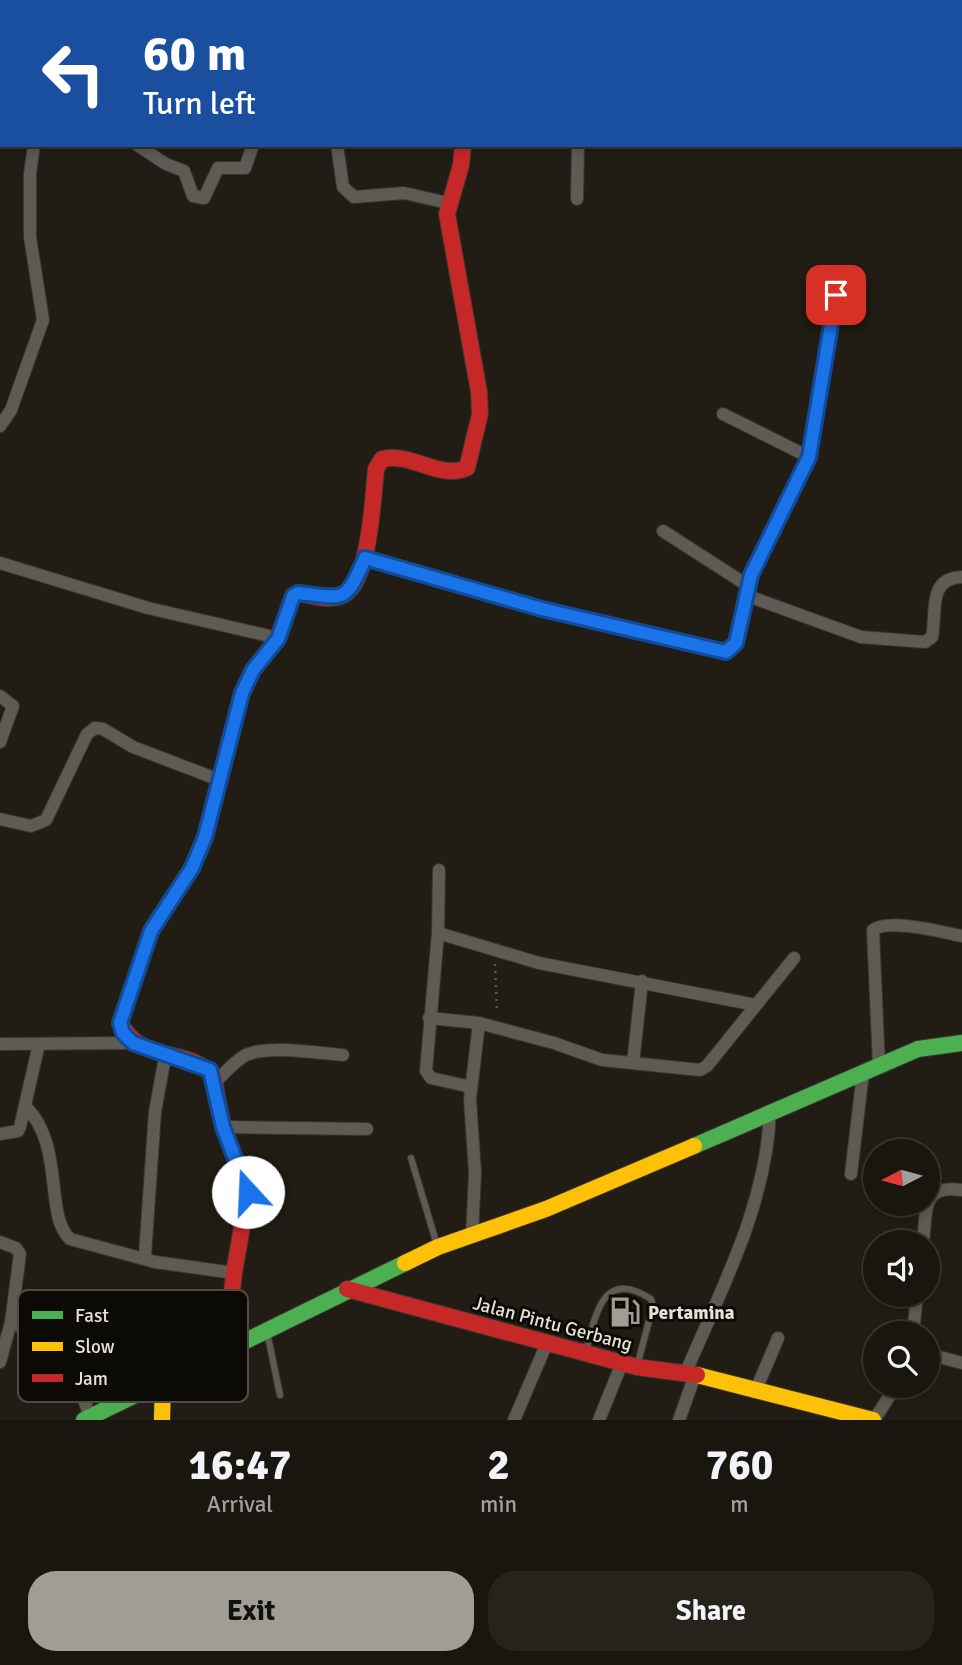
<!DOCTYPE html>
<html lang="en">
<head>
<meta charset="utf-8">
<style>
  :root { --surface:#19160f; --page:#26231d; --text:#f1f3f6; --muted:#9f9f9e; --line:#37352f; --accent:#a09d93 }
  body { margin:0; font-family:Signika,sans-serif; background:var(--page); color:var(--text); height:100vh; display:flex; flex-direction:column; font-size:26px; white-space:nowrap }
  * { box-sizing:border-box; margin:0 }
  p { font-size:23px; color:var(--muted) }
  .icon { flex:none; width:38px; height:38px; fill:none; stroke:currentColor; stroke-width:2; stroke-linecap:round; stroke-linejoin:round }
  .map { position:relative; height:1420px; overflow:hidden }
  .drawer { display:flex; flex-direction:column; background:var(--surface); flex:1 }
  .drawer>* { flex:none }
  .banner { position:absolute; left:0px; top:0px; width:962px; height:147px; box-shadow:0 4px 10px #0003,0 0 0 2px var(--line); background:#1a4fa0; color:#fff; overflow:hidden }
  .needle { width:46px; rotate:264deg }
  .buttons { position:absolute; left:863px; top:1139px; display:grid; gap:14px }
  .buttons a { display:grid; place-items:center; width:77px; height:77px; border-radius:50%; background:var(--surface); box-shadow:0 4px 10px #0003,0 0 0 2px var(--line); font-size:35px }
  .pin { position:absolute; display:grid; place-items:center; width:60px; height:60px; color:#fff; margin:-30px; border-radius:14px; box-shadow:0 4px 10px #0006 }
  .me { position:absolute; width:77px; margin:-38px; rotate:340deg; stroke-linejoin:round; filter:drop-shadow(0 0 5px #0008) }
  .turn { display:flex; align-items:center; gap:24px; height:147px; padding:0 28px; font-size:32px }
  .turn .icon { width:91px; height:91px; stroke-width:2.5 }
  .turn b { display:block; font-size:49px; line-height:60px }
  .eta { display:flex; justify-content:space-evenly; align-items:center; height:119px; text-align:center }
  .eta b { font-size:42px; font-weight:700; line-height:49px }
  .primary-button { display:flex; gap:14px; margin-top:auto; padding:14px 28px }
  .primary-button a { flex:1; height:80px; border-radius:28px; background:var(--accent); color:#111; font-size:28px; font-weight:700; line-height:80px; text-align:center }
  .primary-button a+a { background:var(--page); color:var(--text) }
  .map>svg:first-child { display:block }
</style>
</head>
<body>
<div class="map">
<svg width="962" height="1420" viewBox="0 0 962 1420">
  <rect width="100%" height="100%" fill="#211d14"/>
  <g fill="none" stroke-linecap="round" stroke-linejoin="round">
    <!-- lane casing -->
    <g stroke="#3a3731" stroke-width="8">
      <g id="lane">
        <polyline points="411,1158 437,1245"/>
        <polyline points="267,1332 280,1395"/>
        <path d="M586,1351C596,1313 603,1268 651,1299L653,1306L637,1366"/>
      </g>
    </g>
    <!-- street casing -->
    <g stroke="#3a3731" stroke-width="14">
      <g id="street">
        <polyline points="98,0 101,2"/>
        <polyline points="4,2 4,0"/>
        <polyline points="167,2 167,0"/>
        <polyline points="258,2 258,0"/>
        <polyline points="411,2 411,0"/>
        <polyline points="618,2 618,0"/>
        <polyline points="873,2 874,0"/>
        <polyline points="0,19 2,12"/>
        <polyline points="0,116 2,116"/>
        <polyline points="137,145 166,164 184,171 193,196 204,198 218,168 245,168 253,145"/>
        <polyline points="337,145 343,187 354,197 404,193 448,203"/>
        <polyline points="577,199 578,145"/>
        <polyline points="723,414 809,457"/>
        <polyline points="0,426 11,410 43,320 30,237 30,174 34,145"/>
        <polyline points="663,531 750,587"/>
        <path d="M365,558L542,609L726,652L736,643L748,596L861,637L925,642L932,637C937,612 927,578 962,577"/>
        <polyline points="0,563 148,608 278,638"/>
        <polyline points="748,596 751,575 809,457 836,295"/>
        <polyline points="0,696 13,706 0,742"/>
        <polyline points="0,819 31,826 46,820 87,734 95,728 103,729 133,747 222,781"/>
        <polyline points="439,870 438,933 426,1071 431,1078 471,1087"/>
        <polyline points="438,933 539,963 756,1005"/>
        <polyline points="429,1018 479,1023 554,1043 602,1060 700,1070 707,1066 794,958"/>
        <polyline points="0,1044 133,1043"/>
        <polyline points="633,1063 642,981"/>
        <path d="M879,1066L873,930C888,918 942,932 962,936"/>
        <path d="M215,1082C224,1074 233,1063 244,1056C265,1044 318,1053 343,1055"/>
        <path d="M26,1107C65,1146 44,1215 70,1239L155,1262L234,1273"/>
        <polyline points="223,1127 367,1129"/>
        <polyline points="0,1134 18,1131 20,1127 39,1044"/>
        <polyline points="851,1174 863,1073"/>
        <polyline points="472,1236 475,1173 470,1099 479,1023"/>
        <polyline points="0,1242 16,1248 20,1254 11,1322 76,1351 80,1388 90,1417"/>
        <path d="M923,1242C927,1210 921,1184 962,1190"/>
        <polyline points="148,1260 145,1255 155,1112 165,1057"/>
        <polyline points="913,1334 917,1295"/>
        <polyline points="928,1354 962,1363"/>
        <polyline points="0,1362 11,1322"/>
        <path d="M685,1374C721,1290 767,1204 770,1111"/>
        <polyline points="755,1392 778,1338"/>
        <polyline points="514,1420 547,1343"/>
        <polyline points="599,1420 622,1363"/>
        <polyline points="679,1420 695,1375"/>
        <polyline points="874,1420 896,1386"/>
      </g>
    </g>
    <!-- fast casing -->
    <g stroke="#3a3731" stroke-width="18">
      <g id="fast">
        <polyline points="694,1146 918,1049 962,1043"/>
        <polyline points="84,1420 405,1263"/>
      </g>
    </g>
    <!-- slow casing -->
    <g stroke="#3a3731" stroke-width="18">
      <g id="slow">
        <polyline points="158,920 192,868 205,837 242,693 253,670 278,638 287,613"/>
        <polyline points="405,1263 438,1247 546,1209 694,1146"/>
        <polyline points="697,1375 873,1420"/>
        <polyline points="162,1420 163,1379"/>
      </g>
    </g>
    <!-- jam casing -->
    <g stroke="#3a3731" stroke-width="18">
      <g id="jam">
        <path d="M287,613L293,596L298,593C311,595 328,601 341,596C370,587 373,495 376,469L382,459C412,452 439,480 467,468L480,414L479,392L447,214L461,165L463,145"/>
        <path d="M158,920L151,931L120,1023C143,1065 185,1046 213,1075L223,1127L248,1192L234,1273L226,1349"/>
        <polyline points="347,1289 637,1367 697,1375"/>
      </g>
    </g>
    <!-- path -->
    <polyline stroke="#5b5851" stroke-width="2.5" stroke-dasharray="2 5" stroke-linecap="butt" points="495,964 497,1013"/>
    <!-- lane -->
    <use href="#lane" stroke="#5d5b54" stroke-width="6"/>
    <!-- street -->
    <use href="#street" stroke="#5d5b54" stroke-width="12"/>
    <!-- fast -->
    <use href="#fast" stroke="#4caf50" stroke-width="16"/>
    <!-- slow -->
    <use href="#slow" stroke="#ffc107" stroke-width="16"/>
    <!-- jam -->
    <use href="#jam" stroke="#c62828" stroke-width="16"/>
  </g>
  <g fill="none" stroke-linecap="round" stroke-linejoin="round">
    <!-- route casing -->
    <g stroke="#114b97" stroke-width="18">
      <path id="route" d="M248,1192L223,1127L210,1070L133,1043L123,1033L120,1023L151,931L192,868L205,837L242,693L253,670L278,639L293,596L298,593C345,598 345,604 365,558L542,609L726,652L736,643L751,575L809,457L836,295"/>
    </g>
    <!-- route -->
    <use href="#route" stroke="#1a73e8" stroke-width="12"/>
  </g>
  <!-- icons -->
  <defs>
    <g id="fuel-bare" transform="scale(2.415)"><path d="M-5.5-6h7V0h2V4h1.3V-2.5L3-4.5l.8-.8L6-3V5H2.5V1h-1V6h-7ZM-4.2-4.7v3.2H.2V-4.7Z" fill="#a09d93" stroke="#0c0a04" stroke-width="2.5" paint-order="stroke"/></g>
  </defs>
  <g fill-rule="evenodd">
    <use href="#fuel-bare" x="625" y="1312"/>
  </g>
  <g text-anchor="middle" stroke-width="6" stroke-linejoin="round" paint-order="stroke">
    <!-- poi labels -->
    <g font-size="19" font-weight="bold" fill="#e5e2d7" stroke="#0c0a04" text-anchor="start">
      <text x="648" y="1319">Pertamina</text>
    </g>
    <!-- street labels -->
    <g font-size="19" fill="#e5e2d7" stroke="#0c0a04">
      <text transform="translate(553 1323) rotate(15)" y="7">Jalan Pintu Gerbang</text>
    </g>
  </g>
  <!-- legend -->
  <rect x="18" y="1290" width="230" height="112" rx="10" fill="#0c0a04" stroke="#4d4b43" stroke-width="2"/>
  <rect x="32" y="1311" width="31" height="8" fill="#4caf50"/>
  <rect x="32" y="1342" width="31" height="9" fill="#ffc107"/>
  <rect x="32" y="1374" width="31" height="8" fill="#c62828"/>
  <g font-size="19" fill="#e5e2d7">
    <text x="75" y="1322">Fast</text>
    <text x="75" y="1353">Slow</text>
    <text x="75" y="1385">Jam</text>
  </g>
</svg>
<div class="buttons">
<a><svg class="needle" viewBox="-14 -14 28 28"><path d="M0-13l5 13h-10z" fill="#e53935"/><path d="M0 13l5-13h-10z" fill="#9f9f9e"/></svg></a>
<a><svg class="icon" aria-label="sound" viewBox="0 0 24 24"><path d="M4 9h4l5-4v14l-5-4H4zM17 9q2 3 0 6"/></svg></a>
<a><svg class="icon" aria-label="search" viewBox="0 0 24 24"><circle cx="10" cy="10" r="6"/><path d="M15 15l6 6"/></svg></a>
</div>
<div class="pin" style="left:836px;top:295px;background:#d93025"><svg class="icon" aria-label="arrive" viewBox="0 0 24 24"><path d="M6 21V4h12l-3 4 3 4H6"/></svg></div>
<svg class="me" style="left:248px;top:1192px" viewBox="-20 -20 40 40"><circle r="19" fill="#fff"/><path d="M0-13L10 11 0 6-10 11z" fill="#1a73e8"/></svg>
<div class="banner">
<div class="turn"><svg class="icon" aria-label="left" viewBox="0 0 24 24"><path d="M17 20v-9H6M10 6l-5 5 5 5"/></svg><div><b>60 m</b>Turn left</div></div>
</div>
</div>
<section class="drawer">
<div class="eta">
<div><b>16:47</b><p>Arrival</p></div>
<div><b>2</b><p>min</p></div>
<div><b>760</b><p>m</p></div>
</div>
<div class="primary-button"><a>Exit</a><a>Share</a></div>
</section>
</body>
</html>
